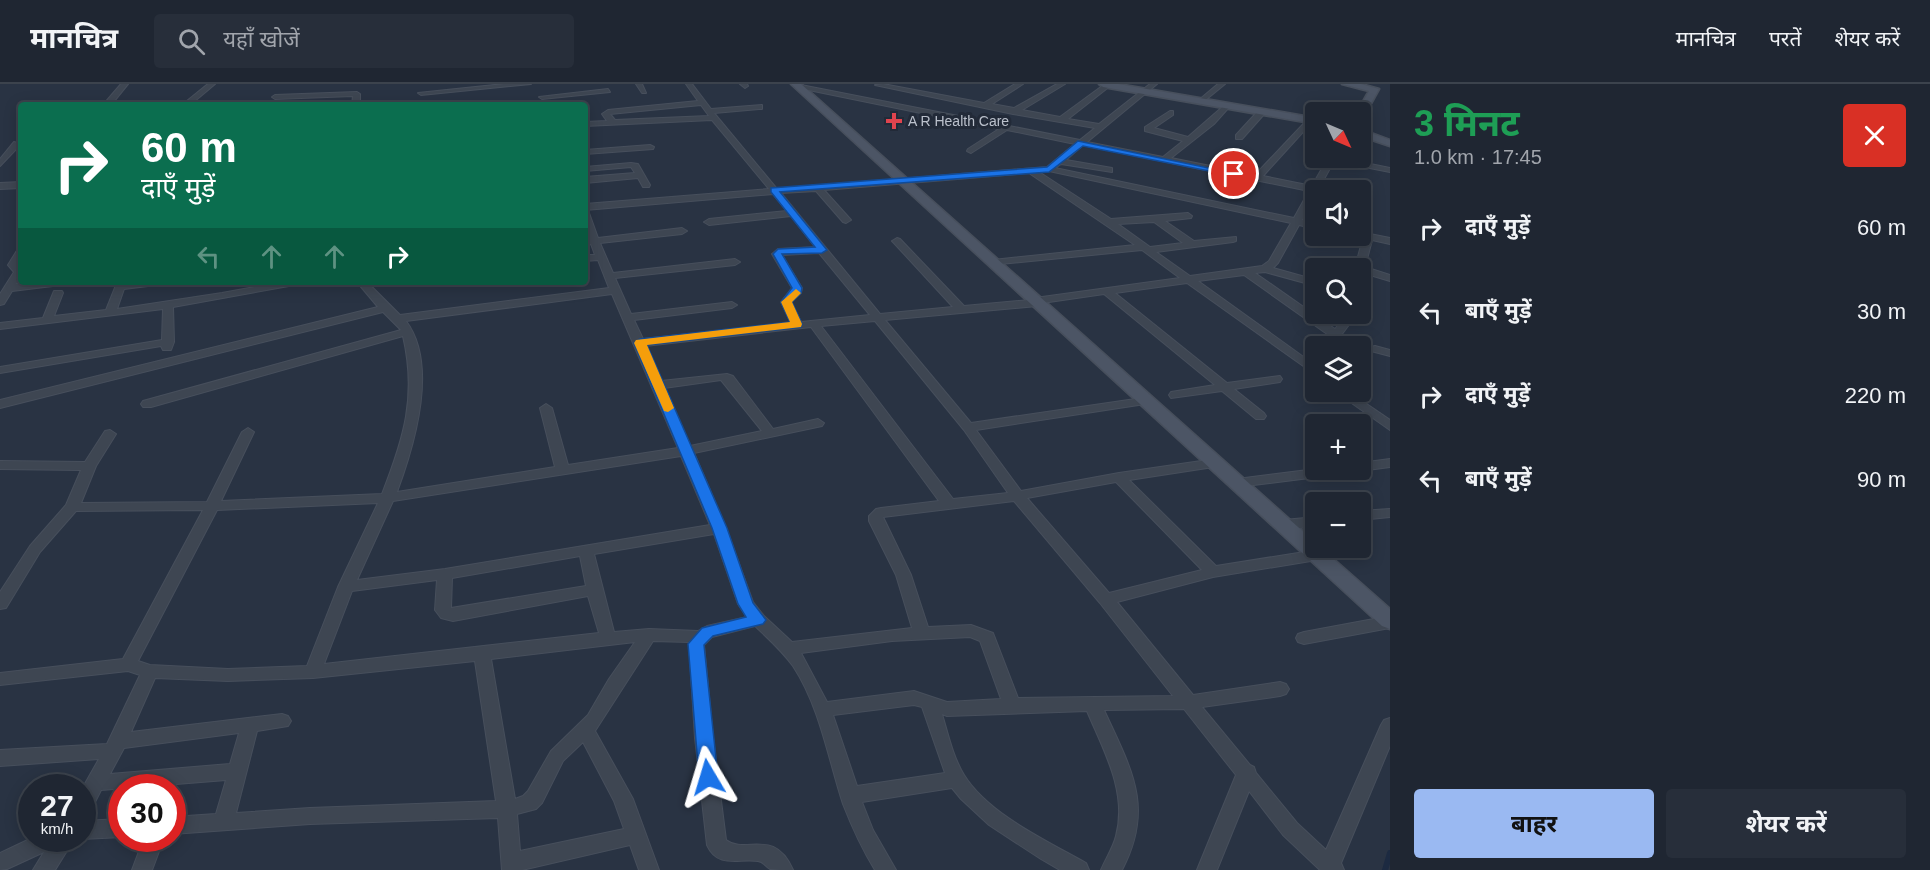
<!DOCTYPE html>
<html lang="hi">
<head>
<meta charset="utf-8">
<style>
  :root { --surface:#1f2632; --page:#272e3a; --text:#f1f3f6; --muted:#a1a5ac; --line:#3c434d; --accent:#9ab9f2 }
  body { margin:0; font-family:Arial,"Noto Sans Devanagari",sans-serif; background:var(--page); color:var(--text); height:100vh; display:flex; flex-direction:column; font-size:22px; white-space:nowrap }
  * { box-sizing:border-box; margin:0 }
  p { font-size:20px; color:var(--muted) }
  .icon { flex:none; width:33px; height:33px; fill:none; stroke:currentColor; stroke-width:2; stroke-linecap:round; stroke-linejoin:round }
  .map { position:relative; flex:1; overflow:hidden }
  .panel { display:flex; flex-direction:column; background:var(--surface); width:540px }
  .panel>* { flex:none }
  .hud { position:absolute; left:18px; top:18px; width:570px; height:183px; border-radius:6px; box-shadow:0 3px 15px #0003,0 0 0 2px var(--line); background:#0b6e4f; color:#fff; overflow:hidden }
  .needle { width:39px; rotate:134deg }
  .buttons { position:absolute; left:1305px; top:18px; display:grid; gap:12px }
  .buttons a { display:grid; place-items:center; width:66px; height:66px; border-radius:6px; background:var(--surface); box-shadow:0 3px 15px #0003,0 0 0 2px var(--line); font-size:30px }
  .speed { position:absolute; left:18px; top:690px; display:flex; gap:12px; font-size:30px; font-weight:700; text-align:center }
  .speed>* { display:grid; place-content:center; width:78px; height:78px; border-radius:50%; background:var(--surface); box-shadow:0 3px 15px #0003,0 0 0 2px var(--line); line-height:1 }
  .speed small { font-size:15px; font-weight:400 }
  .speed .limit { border:9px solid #d22; background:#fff; color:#111 }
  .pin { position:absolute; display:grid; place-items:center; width:51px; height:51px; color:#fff; margin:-26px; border:3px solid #fff; border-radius:50%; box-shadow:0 2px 6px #0007 }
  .me { position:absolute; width:66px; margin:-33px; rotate:353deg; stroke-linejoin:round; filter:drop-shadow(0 0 4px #0008) }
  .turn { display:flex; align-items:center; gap:21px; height:126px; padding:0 24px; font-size:27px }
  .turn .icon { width:78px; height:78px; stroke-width:2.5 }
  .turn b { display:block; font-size:42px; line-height:51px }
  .lanes { display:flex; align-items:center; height:57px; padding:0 24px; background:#0003; justify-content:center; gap:30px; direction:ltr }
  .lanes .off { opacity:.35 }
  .round { display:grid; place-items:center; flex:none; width:63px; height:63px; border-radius:6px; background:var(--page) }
  .head { display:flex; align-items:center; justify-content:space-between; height:102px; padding:0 24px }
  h1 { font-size:36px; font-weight:700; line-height:45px; color:#1e9e55 }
  .button { display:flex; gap:12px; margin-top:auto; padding:12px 24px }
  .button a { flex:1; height:69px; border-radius:6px; background:var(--accent); color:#111; font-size:24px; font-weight:700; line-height:69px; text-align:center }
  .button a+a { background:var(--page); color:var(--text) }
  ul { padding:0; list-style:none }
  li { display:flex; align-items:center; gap:18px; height:84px; padding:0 24px }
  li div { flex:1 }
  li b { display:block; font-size:22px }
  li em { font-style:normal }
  header { display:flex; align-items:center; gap:36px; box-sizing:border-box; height:84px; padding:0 30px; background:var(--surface); border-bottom:2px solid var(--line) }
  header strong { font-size:28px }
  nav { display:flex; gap:33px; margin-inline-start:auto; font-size:21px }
  .search { width:420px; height:54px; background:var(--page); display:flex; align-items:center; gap:15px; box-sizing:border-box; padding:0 21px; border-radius:6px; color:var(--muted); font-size:22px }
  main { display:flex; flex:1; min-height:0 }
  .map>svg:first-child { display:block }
</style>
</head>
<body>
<header>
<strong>मानचित्र</strong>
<div class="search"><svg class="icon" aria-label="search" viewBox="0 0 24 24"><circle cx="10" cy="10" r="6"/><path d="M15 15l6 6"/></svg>यहाँ खोजें</div>
<nav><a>मानचित्र</a><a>परतें</a><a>शेयर करें</a></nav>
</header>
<main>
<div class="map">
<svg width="1390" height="786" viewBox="0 0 1390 786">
  <rect width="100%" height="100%" fill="#293343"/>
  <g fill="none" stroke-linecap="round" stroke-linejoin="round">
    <!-- stream -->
    <polyline stroke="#1c2a41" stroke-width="6" points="1385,786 1390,769"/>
    <!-- street casing -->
    <g stroke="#474f5c" stroke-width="2">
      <g id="street">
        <polygon points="121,0 128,0 111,21 103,21"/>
        <polygon points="208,0 215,0 190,21 182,21"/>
        <polygon points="504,0 531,0 421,11 418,9"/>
        <polygon points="636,0 642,0 646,9 642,9"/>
        <path d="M686,0H692L711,25L762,21V25H759L714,29L777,105L1047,83L1075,60L1007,46L971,69L967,67L968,65L999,45L794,3L796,0L1080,56L1095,44L1013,30L875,1L883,0L984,19L1015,0H1023L992,20L1014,24L1057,0H1065L1022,26L1060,33L1105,0H1111L1110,2L1068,35L1099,40L1150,0H1157L1087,58L1163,73L1183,57L1145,47V43L1170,27H1173V31L1154,44L1188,53L1227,19L1231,21L1214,40L1171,74L1255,91L1309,34H1312V38L1263,92L1312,102L1328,74H1341L1390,84V88L1334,77L1318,106H1316V111L1302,136L1316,139V145L1299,141L1278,179L1273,184L1316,196V202L1265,188L1255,189L1335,245L1347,230H1357L1333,262H1323L1330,252L1244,191L1198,197L1316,282V291L1187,199L1115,209L1227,299L1280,292L1282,295L1280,298L1234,305L1264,329L1266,332L1264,335H1256L1222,307L1171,314L1169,311L1171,308L1215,301L1104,210L1042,219L1037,222L885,236L971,339L1149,313L1151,316L1149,319L1145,320L976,346L1021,407L1119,389L1215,375L1222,379L1220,382L1129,396L1216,482L1317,466L1322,468L1324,471L1322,474L1317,476L1213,493L1117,518L1193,611L1280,598L1286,600L1289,605L1286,610L1280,612L1202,623L1250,681L1254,683L1256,689L1297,739L1326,766L1381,641L1384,636L1390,634V662L1341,779L1344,786H1320L1283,751L1249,707L1217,786H1197L1236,691L1184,625L1104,626C1131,685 1155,723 1122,786H1101C1106,774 1113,764 1116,752C1128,708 1103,665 1087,627L947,632L942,630C948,650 953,673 964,691C988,730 1047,757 1086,779L1089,786H1060L1041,775L989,741L961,715L952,704L862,718L873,746L896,786H875C862,765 852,743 843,720C828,674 820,623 793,582C782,567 769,555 755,542L712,553L704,561L713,654L726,756C746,771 774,743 793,786C787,786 775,786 770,785C765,782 764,778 758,777C739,774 718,785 707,761L695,654L689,558L653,557L595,647L633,715L659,786H639L630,761L522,786H502L498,734L310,740L172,750V733L216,730L226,696L101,706L89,730L82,732V705L99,675L0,682V666L107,660L140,591L128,587L0,601V589L123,575L203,426L76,427L40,468L6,524L0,525V508L30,462L66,421L81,386L0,385V377L85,378L105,347L110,346L116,350L96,382L81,419L207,418L242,348L248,344L254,348L221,417L382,410C404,354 417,312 403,252L151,323H143L141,320L143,317L401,246L383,228L0,324V316L378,223L357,198H367L400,231L609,204L598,176L585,177V171H595L591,160L585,161V155H589L585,143V126L589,129L598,154L682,144L687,147L682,150L600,159L613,189L735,175L740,178L735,181L615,194L631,230L732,218L737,221L732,224L634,236L643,255L791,239L781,218L792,204L772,170L778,165L815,163L791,132L709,141L704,138L709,135L787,127L773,110L585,126V120L769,105L712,36L585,42V38L607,37L602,30L608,26L698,17ZM701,21L709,32L615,36L610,30ZM1083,61L1309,107L1294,134L1055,84L1061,80L1112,88V84L1066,76ZM1049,87L1291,139L1269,177L1262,182L1190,192L1156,168L1233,158L1236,157V153L1194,157L1165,137L1191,134L1192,132L1188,129L1111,135L1039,88ZM1029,89L1135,161L993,176L988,179L990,181L1142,166L1180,194L1035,214L1030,216L964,222L900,155L897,154L892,157L894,159L953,223L880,230L781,109L816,107L843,138L846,139L851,136L824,106ZM1154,138L1183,159L1150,163L1118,140ZM819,169L870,231L801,238L791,218L801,209L802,204L782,171ZM612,210L678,364L568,381L552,324L546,320L540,324L555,383L397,408C414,362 439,281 406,237ZM875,237L964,346L1008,409L953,415L821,242ZM811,243L939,417L881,424L876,425L869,432V437L896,491L912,544L792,558L764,532L753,518L726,444L694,369L822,342L824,339L818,335L773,345L733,292L727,290L661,297L645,262ZM721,296L762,347L690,362L664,304ZM681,372L710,441L445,485L357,496L393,417ZM1116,398L1202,486L1109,509L1027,414ZM1014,417L1100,519L1173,612L1018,614L993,549L971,541L928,543L911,491L883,433ZM378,419L338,503L307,582L228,585L150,581L138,577L217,426ZM714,450L738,520L747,533L707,542L698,547L649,545L614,548L594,470ZM580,472L586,502L451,524L452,494ZM437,496L435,526L441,534L453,537L588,512L599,549L324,580L352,507ZM970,553L980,557L1001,615L947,618L914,607L827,618L801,569L892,557ZM635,558L609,595L588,631L551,667L528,707L523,712L515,715L491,575ZM475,577L496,717L310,724L236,729L257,647L288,642L291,637L288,632L282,630L131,648L155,594L228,597L313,594ZM914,621L922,623L945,689L857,702L833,631ZM239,649L230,680L110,690L124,664ZM583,658L614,717L624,745L520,767L517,730L536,725L542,719L563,677Z"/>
        <polygon points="740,0 747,0 748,2 745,4"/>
        <polygon points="1218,0 1225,0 1203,18 1199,18 1199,16"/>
        <polygon points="608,5 610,8 542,15 539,13"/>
        <polygon points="357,8 360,10 360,21 352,21 353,12 275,15 272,13 275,11"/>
        <polygon points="1259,26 1266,28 1242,55 1236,55 1236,51"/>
        <polygon points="14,58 21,60 0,82 0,75"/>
        <polygon points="650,61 654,63 653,65 585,70 585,66"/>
        <polygon points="631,79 638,80 650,101 649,103 643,103 638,94 585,99 585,93 635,89 631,83 585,87 585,83"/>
        <polygon points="21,98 21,104 0,105 0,99"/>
        <polygon points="1360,148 1390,154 1390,160 1372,156 1365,183 1390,191 1390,197 1360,188 1360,184 1355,184 1363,154 1356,152 1360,152"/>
        <polygon points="21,164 21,176 18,181 21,184 21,193 16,200 66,198 61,201 12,207 4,220 0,221 0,210 14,188 8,181 18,165"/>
        <polygon points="134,198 161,198 156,201 124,205 117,225 222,209 281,198 301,198 300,200 173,223 174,258 171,266 163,266 161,262 0,289 0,283 162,256 163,225 0,245 0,239 43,234 54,207 62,207 63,209 54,232 106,226 116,201"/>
        <polygon points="1360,211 1365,214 1365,218 1360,221"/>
        <polygon points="1375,262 1390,266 1390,272 1371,267 1371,263"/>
        <polygon points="1336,308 1349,308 1390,336 1390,346"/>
        <polygon points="1390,375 1390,383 1360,387 1355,386 1360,386 1360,379"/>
        <polygon points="1316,385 1348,386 1341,390 1237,403 1230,399 1237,395"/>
        <polygon points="1390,425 1390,433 1360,436 1360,427"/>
        <polygon points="1316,433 1316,442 1284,446 1277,441 1284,436"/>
        <polygon points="1390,532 1390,544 1304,560 1298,558 1296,554 1298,550 1304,548"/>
        <polygon points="122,735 122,753 82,755 82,737"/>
        <polygon points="32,754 75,754 55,786 33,786 44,768 7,785 0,786 0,769"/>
        <polygon points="144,754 164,754 152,786 132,786"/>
      </g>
    </g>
    <!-- secondary casing -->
    <g stroke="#474f5c" stroke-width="3">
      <g id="secondary">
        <polygon points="791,0 801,0 1316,459 1316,464 1321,464 1390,525 1390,545 1382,542"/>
        <polygon points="1099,0 1118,0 1316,34 1316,40 1103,3"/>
        <polygon points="1342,0 1361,0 1379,5 1363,34 1360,35 1360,28 1357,28 1369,7"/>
        <polygon points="1360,45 1390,56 1390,62 1360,52"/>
      </g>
    </g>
    <!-- street -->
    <use href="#street" fill="#3e4652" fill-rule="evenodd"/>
    <!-- secondary -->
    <use href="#secondary" fill="#4c5565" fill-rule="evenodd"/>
  </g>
  <!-- route -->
  <polygon fill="#1a73e8" stroke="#114b97" stroke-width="1.5" points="1078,57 1238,90 1234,92 1083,62 1049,88 780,108 827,166 822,169 782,170 802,204 801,209 792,218 802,240 801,243 647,261 727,444 753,519 766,536 763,540 713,552 704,561 718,693 715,699 708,701 702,699 699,693 688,560 702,544 746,533 738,520 712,444 634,259 640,255 790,238 781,218 792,204 773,170 778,165 815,163 771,108 771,104 1047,83"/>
  <!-- slow -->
  <polygon fill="#f59e0b" points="796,205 801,209 792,218 802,240 801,243 647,261 674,324 668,328 664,327 634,259 636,256 790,238 781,218"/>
  <!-- markers -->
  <path fill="#e0444e" stroke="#222a38" stroke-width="2" d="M891 28h6v6h6v6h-6v6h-6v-6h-6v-6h6z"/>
  <g text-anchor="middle" stroke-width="6" stroke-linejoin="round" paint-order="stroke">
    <!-- far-poi labels -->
    <g font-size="14" fill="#bbc1cc" stroke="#222a38" text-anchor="start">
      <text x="908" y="42">A R Health Care</text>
    </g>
  </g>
</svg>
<div class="buttons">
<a><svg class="needle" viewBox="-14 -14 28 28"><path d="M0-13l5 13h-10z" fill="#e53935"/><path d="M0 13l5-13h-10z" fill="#a1a5ac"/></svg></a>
<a><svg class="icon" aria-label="sound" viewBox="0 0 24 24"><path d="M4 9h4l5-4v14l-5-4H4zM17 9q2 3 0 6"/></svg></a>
<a><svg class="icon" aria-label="search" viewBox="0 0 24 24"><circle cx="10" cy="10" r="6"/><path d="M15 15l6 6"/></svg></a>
<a><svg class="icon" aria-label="layers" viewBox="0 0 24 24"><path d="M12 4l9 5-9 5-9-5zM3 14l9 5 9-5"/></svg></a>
<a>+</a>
<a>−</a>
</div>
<div class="speed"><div>27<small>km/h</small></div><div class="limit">30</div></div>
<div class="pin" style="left:1234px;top:90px;background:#d93025"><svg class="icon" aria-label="arrive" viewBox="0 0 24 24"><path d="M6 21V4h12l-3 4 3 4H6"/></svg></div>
<svg class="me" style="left:708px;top:693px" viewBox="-20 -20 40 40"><path d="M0-17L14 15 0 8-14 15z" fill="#1a73e8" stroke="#fff" stroke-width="4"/></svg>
<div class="hud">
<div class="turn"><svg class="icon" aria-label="right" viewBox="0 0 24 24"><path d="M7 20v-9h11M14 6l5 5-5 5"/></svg><div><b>60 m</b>दाएँ मुड़ें</div></div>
<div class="lanes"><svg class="icon off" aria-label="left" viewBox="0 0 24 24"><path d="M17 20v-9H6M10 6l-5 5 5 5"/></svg><svg class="icon off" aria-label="ahead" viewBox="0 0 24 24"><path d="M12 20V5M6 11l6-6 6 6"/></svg><svg class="icon off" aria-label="ahead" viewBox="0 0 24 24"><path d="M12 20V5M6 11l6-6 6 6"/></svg><svg class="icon" aria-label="right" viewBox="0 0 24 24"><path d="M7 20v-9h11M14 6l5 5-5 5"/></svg></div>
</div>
</div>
<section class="panel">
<div class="head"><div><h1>3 मिनट</h1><p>1.0 km · 17:45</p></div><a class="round" style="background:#d93025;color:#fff"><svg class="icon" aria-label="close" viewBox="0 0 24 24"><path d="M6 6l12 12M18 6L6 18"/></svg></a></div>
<ul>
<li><svg class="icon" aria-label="right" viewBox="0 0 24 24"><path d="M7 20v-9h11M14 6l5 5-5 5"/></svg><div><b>दाएँ मुड़ें</b></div><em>60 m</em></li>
<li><svg class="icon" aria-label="left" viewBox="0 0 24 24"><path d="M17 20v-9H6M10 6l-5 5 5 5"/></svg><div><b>बाएँ मुड़ें</b></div><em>30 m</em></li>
<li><svg class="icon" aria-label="right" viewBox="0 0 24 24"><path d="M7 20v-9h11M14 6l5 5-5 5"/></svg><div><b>दाएँ मुड़ें</b></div><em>220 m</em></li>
<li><svg class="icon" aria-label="left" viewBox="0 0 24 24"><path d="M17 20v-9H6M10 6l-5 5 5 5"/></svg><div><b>बाएँ मुड़ें</b></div><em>90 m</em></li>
</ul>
<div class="button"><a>बाहर</a><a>शेयर करें</a></div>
</section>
</main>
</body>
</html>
